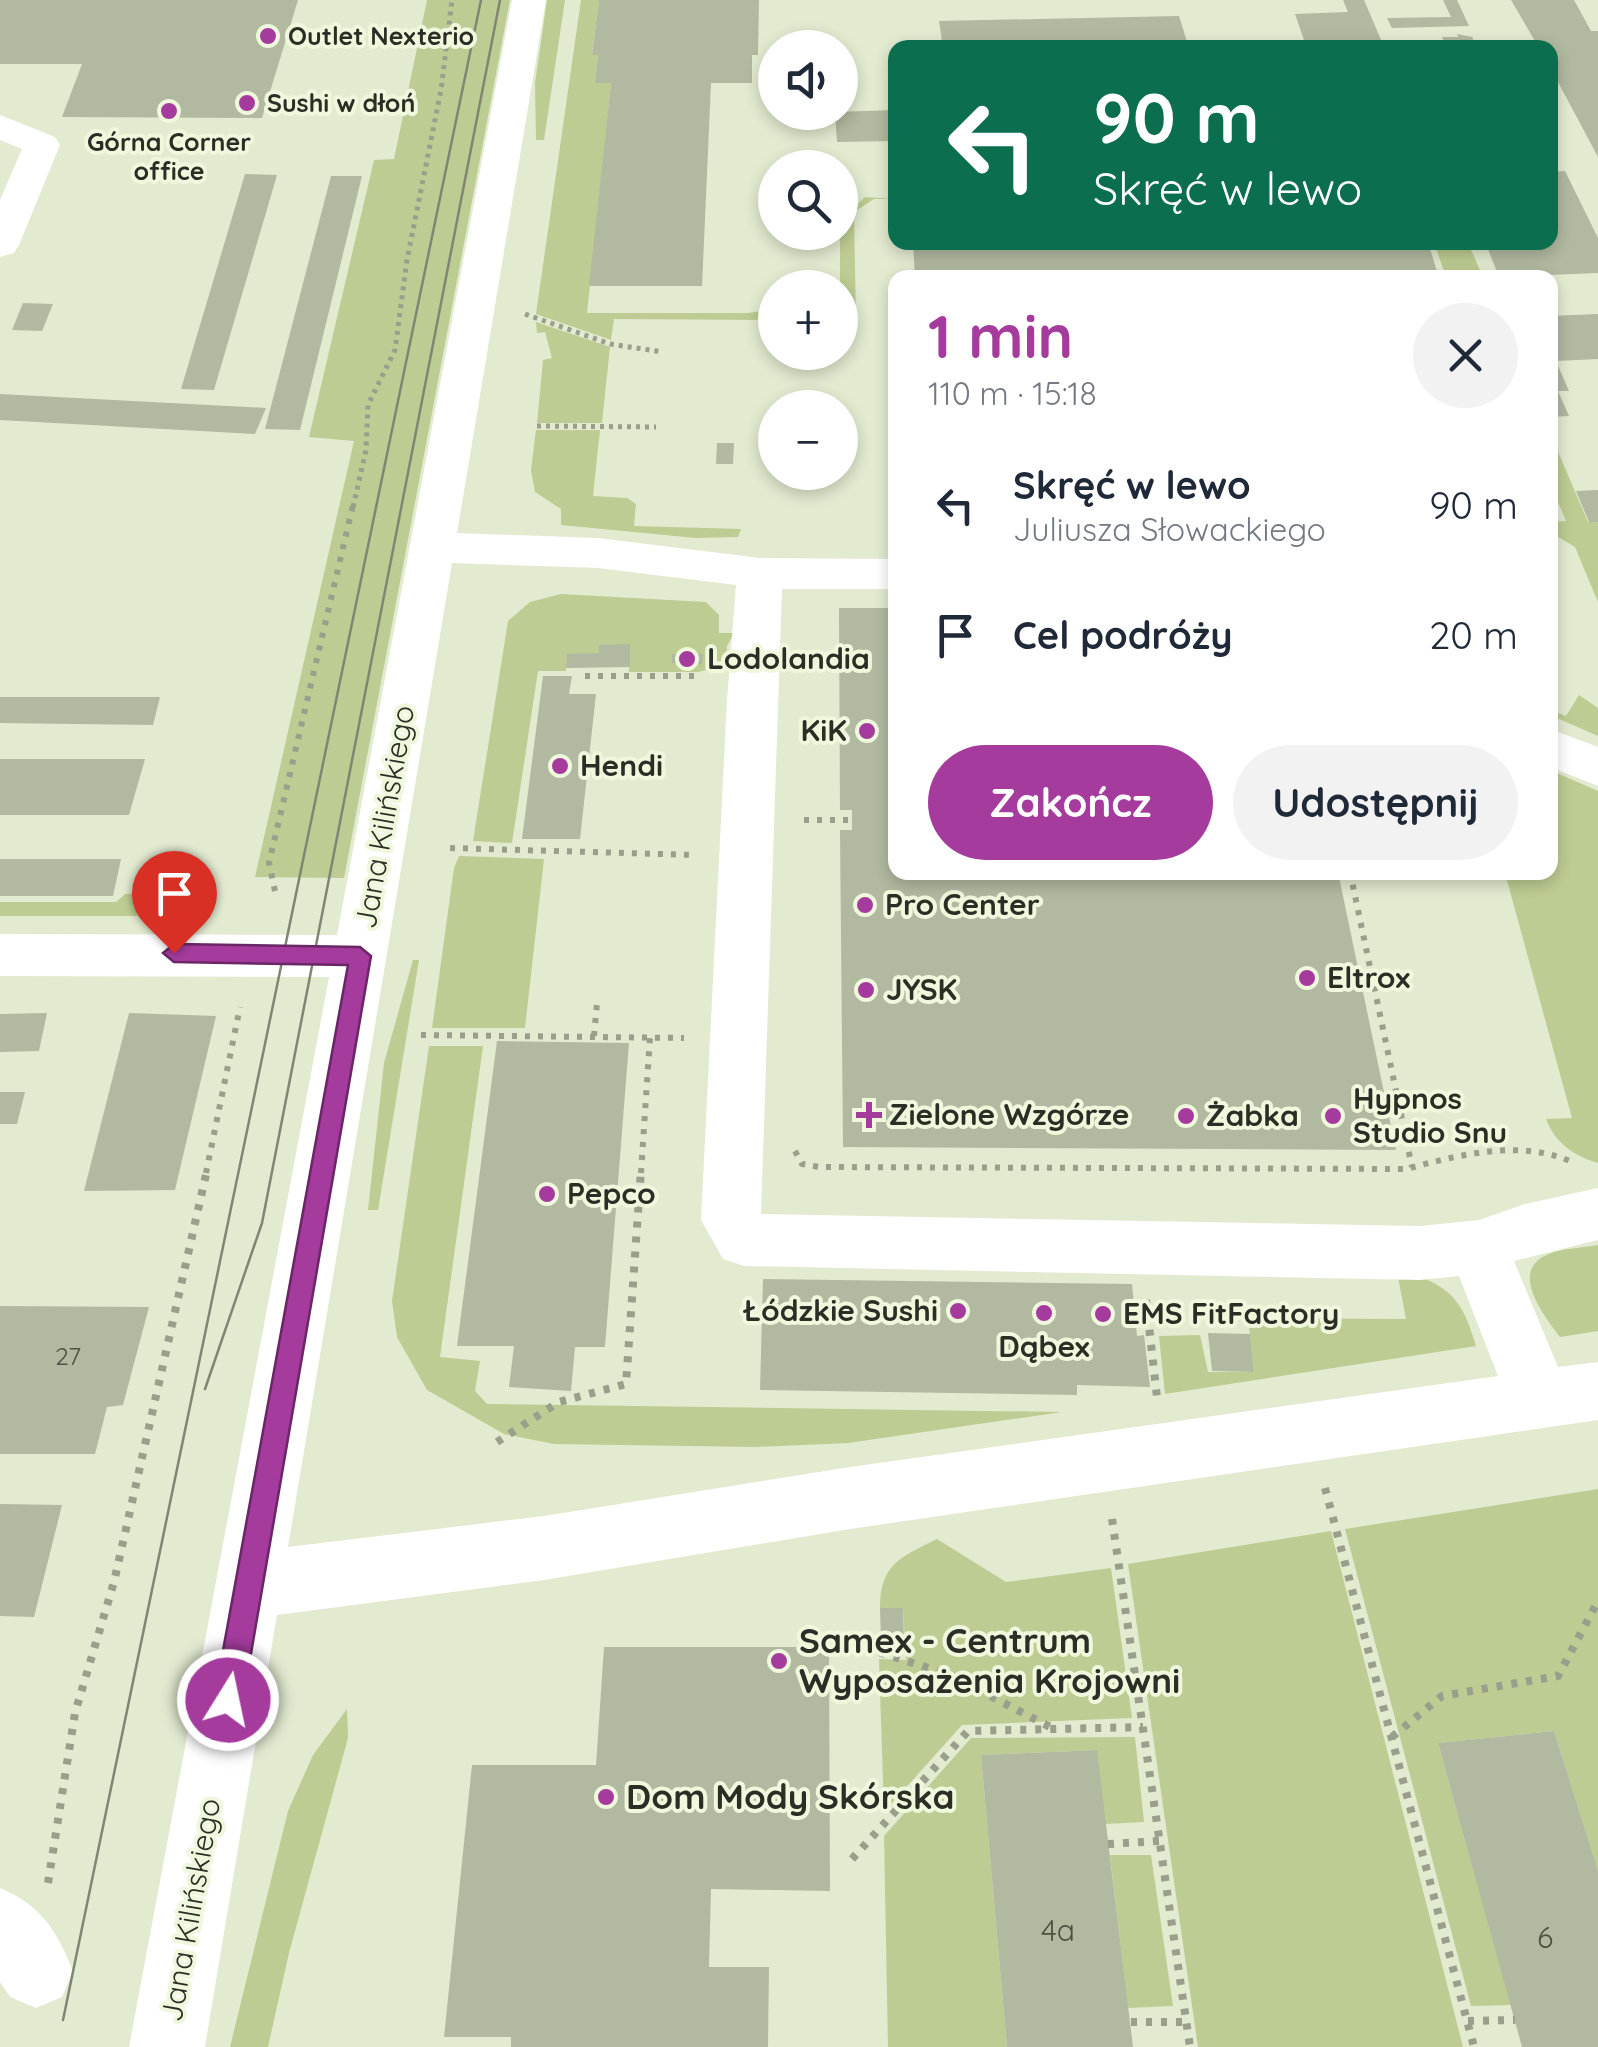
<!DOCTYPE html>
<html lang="pl">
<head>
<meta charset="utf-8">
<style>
  :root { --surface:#fff; --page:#f2f2f3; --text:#1f2937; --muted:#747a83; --accent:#a43b9d }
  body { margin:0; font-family:Quicksand,sans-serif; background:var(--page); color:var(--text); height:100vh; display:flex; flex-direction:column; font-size:38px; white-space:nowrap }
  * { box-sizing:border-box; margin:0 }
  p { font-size:32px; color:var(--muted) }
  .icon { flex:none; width:55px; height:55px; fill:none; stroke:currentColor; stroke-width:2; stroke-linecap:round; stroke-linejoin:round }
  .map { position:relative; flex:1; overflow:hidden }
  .sheet { position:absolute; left:888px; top:270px; width:670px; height:610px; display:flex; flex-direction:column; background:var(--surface); border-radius:20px; box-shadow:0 5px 15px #0003 }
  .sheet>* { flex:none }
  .guide { position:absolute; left:888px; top:40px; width:670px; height:210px; border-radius:20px; box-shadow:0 5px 15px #0003; background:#0b6e4f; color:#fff; overflow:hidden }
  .fabs { position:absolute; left:758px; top:30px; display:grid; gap:20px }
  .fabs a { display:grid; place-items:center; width:100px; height:100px; border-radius:50%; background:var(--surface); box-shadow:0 5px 15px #0003; font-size:50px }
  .pin { position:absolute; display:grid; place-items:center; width:85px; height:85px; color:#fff; margin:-102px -42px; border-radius:50% 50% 50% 0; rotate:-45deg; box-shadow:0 0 10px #0007 }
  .pin .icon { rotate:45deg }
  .me { position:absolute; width:110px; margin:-55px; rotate:10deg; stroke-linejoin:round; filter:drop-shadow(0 0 8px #0008) }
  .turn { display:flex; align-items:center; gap:35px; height:210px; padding:0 40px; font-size:45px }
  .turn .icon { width:130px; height:130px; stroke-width:2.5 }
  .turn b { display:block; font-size:70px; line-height:85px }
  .round { display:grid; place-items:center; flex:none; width:105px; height:105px; border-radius:52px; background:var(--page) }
  .summary { display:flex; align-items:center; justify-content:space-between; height:170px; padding:0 40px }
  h1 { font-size:60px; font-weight:700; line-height:75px; color:var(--accent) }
  .action { display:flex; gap:20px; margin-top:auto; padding:20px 40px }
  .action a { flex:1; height:115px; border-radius:60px; background:var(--accent); color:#fff; font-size:40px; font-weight:700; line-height:115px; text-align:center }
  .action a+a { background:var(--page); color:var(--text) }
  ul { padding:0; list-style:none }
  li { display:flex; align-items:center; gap:30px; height:130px; padding:0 40px }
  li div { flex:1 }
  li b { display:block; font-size:38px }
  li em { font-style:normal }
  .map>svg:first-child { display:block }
</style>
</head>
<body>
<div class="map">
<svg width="1598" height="2047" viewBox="0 0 1598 2047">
  <rect width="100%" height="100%" fill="#e2ead0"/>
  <!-- green -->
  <g fill="#bdcc92">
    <polygon points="427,0 510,0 344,878 255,877 354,441 309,437 374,160 394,159"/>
    <polygon points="547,0 565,0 544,140 536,140 535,83"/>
    <polygon points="581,0 599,0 592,54 598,55 595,83 611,83 587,313 748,313 775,309 775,320 614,319 611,340 536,314"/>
    <polygon points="865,197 895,199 874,199 854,212 856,320 840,320 840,221"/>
    <polygon points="1434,243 1468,243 1483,277 1446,277"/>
    <polygon points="536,322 610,347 602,423 537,423 543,360 552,358 545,332 537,333"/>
    <polygon points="536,430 600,430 593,496 627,498 636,504 634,526 741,529 738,537 696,538 561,525 561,509 535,492 531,470"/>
    <polygon points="1550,433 1588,522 1598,522 1598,602 1575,547 1550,532 1550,522 1566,521 1556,497 1550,496"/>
    <polygon points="561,594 706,602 719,615 719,633 734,633 727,646 726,665 698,672 629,672 630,645 600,645 599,653 567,655 566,671 538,671 512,843 473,841 508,621 530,602"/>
    <polygon points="1579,695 1598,708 1598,736 1550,715 1550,710 1566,716"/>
    <path d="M1550,770L1598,791V1163C1574,1156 1555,1143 1546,1119L1572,1118L1505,873L1550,872Z"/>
    <polygon points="459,856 544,859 525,1028 432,1028 454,868"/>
    <polygon points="125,894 143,894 137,916 0,916 0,902 116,902"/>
    <polygon points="413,960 419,960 378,1210 368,1210 384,1063"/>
    <polygon points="429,1046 483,1046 440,1357 480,1361 475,1391 487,1404 1062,1412 848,1443 755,1447 554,1444 504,1434 427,1390 397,1337 392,1301"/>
    <path d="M1598,1245V1331L1560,1337C1545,1317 1507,1270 1549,1254C1563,1248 1583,1248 1598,1245Z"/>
    <path d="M1418,1276C1456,1290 1465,1309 1476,1346L1165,1394L1159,1336L1200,1335L1208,1372H1254L1248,1318L1406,1319L1398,1277Z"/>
    <polygon points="1598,1489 1598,1870 1554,1731 1438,1743 1511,2005 1471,2006 1345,1529"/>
    <polygon points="1331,1531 1463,2047 1198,2047 1128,1564"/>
    <path d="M937,1539L1006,1582L1111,1568L1132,1718L962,1725L884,1812L879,1659L906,1660L903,1608H880C880,1564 901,1557 937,1539Z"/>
    <polygon points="347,1709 348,1738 289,1953 268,2047 230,2047 288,1811 313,1755"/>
    <polygon points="1135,1737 1144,1822 1105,1824 1096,1750 981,1755 1007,2047 888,2047 884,1836 971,1738"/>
    <polygon points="1110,1855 1151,1855 1173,2006 1128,2008"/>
  </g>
  <!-- building -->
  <g fill="#b1b9a0">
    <polygon points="0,0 298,0 262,118 62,117 82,64 0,64"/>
    <polygon points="599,0 759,0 758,55 752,55 752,83 711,83 702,286 589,286 611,83 595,83 598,55 592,55"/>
    <polygon points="1343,0 1364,0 1382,42 1305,43 1295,14 1348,12"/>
    <polygon points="1443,0 1457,0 1469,26 1392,28 1387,18 1451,17"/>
    <polygon points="1511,0 1574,0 1591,31 1598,31 1598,157 1550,67 1550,48 1539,48"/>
    <polygon points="1179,16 1189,48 943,48 939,21"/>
    <polygon points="1457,34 1472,37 1477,48 1447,48 1442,37 1458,37"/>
    <polygon points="895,110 895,141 837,142 835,112"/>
    <polygon points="1565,171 1598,238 1598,273 1499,277 1485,242 1550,242 1550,172"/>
    <polygon points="245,174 277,175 214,390 181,389"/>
    <polygon points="331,176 362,176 300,430 265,429"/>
    <polygon points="913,242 1428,242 1439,278 915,278"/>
    <polygon points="23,303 53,304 42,331 12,330"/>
    <polygon points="1598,314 1598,359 1556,361 1569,391 1558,391 1569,416 1550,417 1550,316"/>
    <polygon points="0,394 266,408 255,434 0,420"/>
    <polygon points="717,443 734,443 733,464 716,464"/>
    <polygon points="1598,490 1598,522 1589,522 1576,491"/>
    <polygon points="839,608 895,608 895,872 1338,872 1396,1150 843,1147 840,830 852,830 852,810 840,810"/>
    <polygon points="630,644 630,667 566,668 567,654 599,653 599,645"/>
    <polygon points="672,654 703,654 702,664 672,663"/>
    <polygon points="543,676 572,676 569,694 596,694 580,839 522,839"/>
    <polygon points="0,697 160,697 153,725 0,723"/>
    <polygon points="0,759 145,759 129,815 0,815"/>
    <polygon points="0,859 121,859 113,896 0,896"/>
    <polygon points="47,1013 39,1051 0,1052 0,1014"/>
    <polygon points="129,1013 216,1016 175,1190 84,1191"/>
    <polygon points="497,1041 629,1043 605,1347 575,1347 571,1391 509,1387 514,1346 457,1346"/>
    <polygon points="0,1092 25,1092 17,1124 0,1124"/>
    <polygon points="763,1279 1132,1284 1137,1336 1144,1335 1150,1387 1077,1385 1077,1395 760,1390"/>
    <polygon points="0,1306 149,1307 123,1405 107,1407 95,1454 0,1454"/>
    <polygon points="1208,1333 1250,1334 1254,1372 1212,1371"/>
    <polygon points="0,1504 62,1505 34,1617 0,1616"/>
    <polygon points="880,1608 903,1608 904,1641 881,1641"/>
    <polygon points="604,1647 829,1647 830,1891 711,1889 709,1967 769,1967 768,2047 511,2047 511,2037 444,2037 472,1765 596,1765"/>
    <polygon points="1554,1731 1598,1870 1598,2047 1522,2047 1438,1743"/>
    <polygon points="1097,1750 1133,2047 1007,2047 981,1755"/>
  </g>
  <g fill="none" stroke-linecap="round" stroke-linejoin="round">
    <!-- path-far2 -->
    <g stroke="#999f8b" stroke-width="5" stroke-dasharray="4 5" stroke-linecap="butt">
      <polyline points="525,314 610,344 663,352"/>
      <polyline points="537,426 656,427"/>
      <polyline points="353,507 366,450 368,405 395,350 407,260 441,90 452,0"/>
    </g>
    <!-- path-far1 -->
    <g stroke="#999f8b" stroke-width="6" stroke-dasharray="5 8" stroke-linecap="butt">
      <polyline points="585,676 699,676"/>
      <polyline points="804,820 852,820"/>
      <polyline points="450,848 694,855"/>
      <polyline points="1350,872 1412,1167"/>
      <polyline points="275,891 269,863 353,505"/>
      <polyline points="421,1035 684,1038"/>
      <polyline points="594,1036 597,1003"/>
      <path d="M795,1151L802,1164L819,1167L1406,1169C1459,1155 1522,1138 1574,1163"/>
      <polyline points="206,1173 240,1007"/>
      <polyline points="641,1173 650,1037"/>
    </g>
    <!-- path -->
    <g stroke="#999f8b" stroke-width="8" stroke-dasharray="6 9" stroke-linecap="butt">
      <polyline points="1146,1300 1157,1397"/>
      <polyline points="497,1442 559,1402 626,1384 641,1170"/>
      <polyline points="1325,1488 1474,2047"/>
      <polyline points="1112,1519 1190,2047"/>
      <polyline points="851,1643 950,1675 1052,1728"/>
      <polyline points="1392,1737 1442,1696 1558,1676 1598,1601"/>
      <polyline points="1108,1844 1159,1841"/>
      <polyline points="852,1859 968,1731 1143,1727"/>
      <polyline points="48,1883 75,1713 114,1582 207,1170"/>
      <polyline points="1468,2021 1515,2020"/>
      <polyline points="1131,2022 1186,2022"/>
    </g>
    <!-- minor -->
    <g fill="#fff" fill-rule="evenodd">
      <path d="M512,0H546L457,533L598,538L760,558L895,559V589H782L761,1214L1420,1226L1479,1220L1525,1204L1598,1188V1240L1514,1261L1558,1367L1598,1362V1420L850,1529L544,1580L277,1615L205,2047H129L329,977L0,976V934L337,935ZM452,563L598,568L736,585L727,700L701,1220L723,1259L744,1266L1420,1280L1459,1276L1498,1376L850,1467L544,1516L288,1547Z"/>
      <polygon points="0,115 55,137 60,145 19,245 14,253 0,257 0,200 22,149 0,140"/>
      <polygon points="1550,729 1598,747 1598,786 1550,767"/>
      <path d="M0,1888C41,1905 57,1931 73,1971L62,1997L36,2008L10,1997L0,1982Z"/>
    </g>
    <!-- tram -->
    <g stroke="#818674" stroke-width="2.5">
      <polyline points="205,1389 262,1223 500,0"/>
      <polyline points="63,2020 481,0"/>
    </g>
  </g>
  <!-- route -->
  <polygon fill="#a43b9d" stroke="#6b2666" stroke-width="2.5" points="174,944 360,947 371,956 243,1700 238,1711 228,1715 218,1711 214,1700 348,965 174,962 163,953"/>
  <!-- markers -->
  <g fill="#a43b9d" stroke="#eff7dd" stroke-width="4">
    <circle cx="268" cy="36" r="10"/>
    <circle cx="247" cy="103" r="10"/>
    <circle cx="169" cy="111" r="10"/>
    <circle cx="687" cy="659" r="10"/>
    <circle cx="867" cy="731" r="10"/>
    <circle cx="560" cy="766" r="10"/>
    <circle cx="865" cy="905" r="10"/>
    <circle cx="1307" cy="978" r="10"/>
    <circle cx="866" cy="990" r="10"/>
    <path d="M864 1100h10v10h10v10h-10v10h-10v-10h-10v-10h10z"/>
    <circle cx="1186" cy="1116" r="10"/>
    <circle cx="1333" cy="1116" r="10"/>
    <circle cx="547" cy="1194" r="10"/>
    <circle cx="958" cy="1311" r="10"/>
    <circle cx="1044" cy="1313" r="10"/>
    <circle cx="1103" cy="1314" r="10"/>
    <circle cx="779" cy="1661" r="10"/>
    <circle cx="606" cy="1797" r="10"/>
  </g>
  <g text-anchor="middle" stroke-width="8" stroke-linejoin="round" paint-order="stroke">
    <!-- far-poi labels -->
    <g font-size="25" font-weight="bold" fill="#2b2e24" stroke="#eff7dd" text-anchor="start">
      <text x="288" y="45">Outlet Nexterio</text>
      <text x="267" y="112">Sushi w dłoń</text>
      <text x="169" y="151" text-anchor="middle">Górna Corner<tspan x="169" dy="29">office</tspan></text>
    </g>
    <!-- number labels -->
    <g font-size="25" fill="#4c5143">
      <text x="68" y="1365">27</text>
    </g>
    <!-- poi labels -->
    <g font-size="30" font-weight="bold" fill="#2b2e24" stroke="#eff7dd" text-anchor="start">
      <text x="707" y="669">Lodolandia</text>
      <text x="847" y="741" text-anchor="end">KiK</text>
      <text x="580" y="776">Hendi</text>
      <text x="885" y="915">Pro Center</text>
      <text x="1327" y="988">Eltrox</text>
      <text x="886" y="1000">JYSK</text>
      <text x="1353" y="1109">Hypnos<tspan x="1353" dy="34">Studio Snu</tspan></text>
      <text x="889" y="1125">Zielone Wzgórze</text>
      <text x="1206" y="1126">Żabka</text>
      <text x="567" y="1204">Pepco</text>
      <text x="938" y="1321" text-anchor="end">Łódzkie Sushi</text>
      <text x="1123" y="1324">EMS FitFactory</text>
      <text x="1044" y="1357" text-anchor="middle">Dąbex</text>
    </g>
    <!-- street labels -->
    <g font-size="30" fill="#2b2e24" stroke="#eff7dd">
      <text transform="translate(385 817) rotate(-80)" y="10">Jana Kilińskiego</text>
      <text transform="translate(191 1910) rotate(-80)" y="10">Jana Kilińskiego</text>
    </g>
    <!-- near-number labels -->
    <g font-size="30" fill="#4c5143">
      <text x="1058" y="1941">4a</text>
      <text x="1545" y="1948">6</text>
    </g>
    <!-- near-poi labels -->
    <g font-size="35" font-weight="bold" fill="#2b2e24" stroke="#eff7dd" text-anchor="start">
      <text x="799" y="1653">Samex - Centrum<tspan x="799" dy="40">Wyposażenia Krojowni</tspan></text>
      <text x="626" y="1809">Dom Mody Skórska</text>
    </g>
  </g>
</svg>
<div class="fabs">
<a><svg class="icon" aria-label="sound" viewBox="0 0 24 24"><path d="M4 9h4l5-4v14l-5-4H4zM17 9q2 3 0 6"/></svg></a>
<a><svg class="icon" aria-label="search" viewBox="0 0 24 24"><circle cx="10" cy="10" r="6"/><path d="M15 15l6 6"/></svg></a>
<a>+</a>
<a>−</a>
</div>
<div class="pin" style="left:174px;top:953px;background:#d93025"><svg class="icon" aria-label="arrive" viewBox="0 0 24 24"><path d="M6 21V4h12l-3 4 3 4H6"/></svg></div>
<svg class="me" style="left:228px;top:1700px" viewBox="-20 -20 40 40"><circle r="17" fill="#a43b9d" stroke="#fff" stroke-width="3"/><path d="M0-11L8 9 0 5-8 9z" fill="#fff"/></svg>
<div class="guide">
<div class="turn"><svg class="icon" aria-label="left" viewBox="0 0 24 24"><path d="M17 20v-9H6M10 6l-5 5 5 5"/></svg><div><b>90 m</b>Skręć w lewo</div></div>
</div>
<section class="sheet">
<div class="summary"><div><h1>1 min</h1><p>110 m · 15:18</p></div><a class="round"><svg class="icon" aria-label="close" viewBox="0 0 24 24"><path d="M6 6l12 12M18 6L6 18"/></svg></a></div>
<ul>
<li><svg class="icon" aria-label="left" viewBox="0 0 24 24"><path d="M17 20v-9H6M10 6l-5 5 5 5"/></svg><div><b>Skręć w lewo</b><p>Juliusza Słowackiego</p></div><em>90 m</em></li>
<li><svg class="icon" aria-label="arrive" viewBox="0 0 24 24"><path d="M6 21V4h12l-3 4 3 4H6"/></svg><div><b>Cel podróży</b></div><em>20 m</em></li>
</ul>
<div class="action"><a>Zakończ</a><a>Udostępnij</a></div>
</section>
</div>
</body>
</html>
